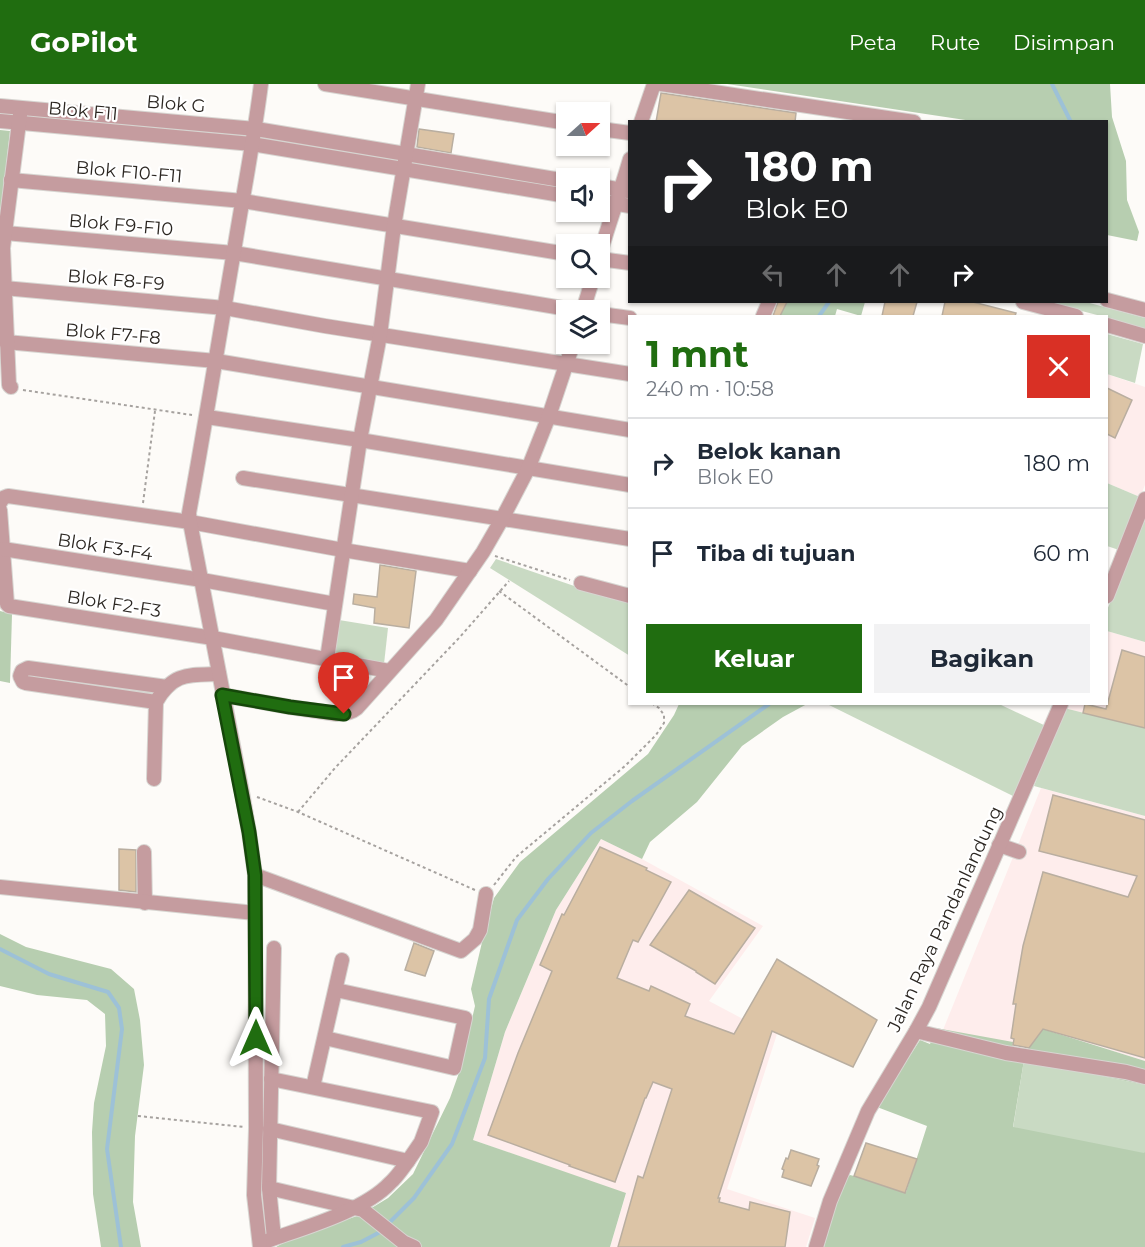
<!DOCTYPE html>
<html lang="id">
<head>
<meta charset="utf-8">
<style>
  :root { --surface:#fff; --page:#f2f2f3; --text:#1f2937; --muted:#747a83; --line:#e0e1e3; --accent:#206d10 }
  body { margin:0; font-family:Montserrat,sans-serif; background:var(--page); color:var(--text); height:100vh; display:flex; flex-direction:column; font-size:22px; white-space:nowrap }
  * { box-sizing:border-box; margin:0 }
  p { font-size:20px; color:var(--muted) }
  .icon { flex:none; width:33px; height:33px; fill:none; stroke:currentColor; stroke-width:2; stroke-linecap:round; stroke-linejoin:round }
  .map { position:relative; flex:1; overflow:hidden }
  .drawer { position:absolute; left:628px; top:231px; width:480px; height:390px; display:flex; flex-direction:column; background:var(--surface); border-radius:0px; box-shadow:0 2px 4px #0004 }
  .drawer>* { flex:none }
  .banner { position:absolute; left:628px; top:36px; width:480px; height:183px; border-radius:0px; box-shadow:0 2px 4px #0004; background:#202124; color:#fff; overflow:hidden }
  .needle { width:39px; rotate:69deg }
  .fabs { position:absolute; left:556px; top:18px; display:grid; gap:12px }
  .fabs a { display:grid; place-items:center; width:54px; height:54px; border-radius:0px; background:var(--surface); box-shadow:0 2px 4px #0004; font-size:30px }
  .pin { position:absolute; display:grid; place-items:center; width:51px; height:51px; color:#fff; margin:-62px -26px; border-radius:50% 50% 50% 0; rotate:-45deg; box-shadow:0 0 6px #0007 }
  .pin .icon { rotate:45deg }
  .me { position:absolute; width:66px; margin:-33px; rotate:0deg; stroke-linejoin:round; filter:drop-shadow(0 0 4px #0008) }
  .turn { display:flex; align-items:center; gap:21px; height:126px; padding:0 18px; font-size:27px }
  .turn .icon { width:78px; height:78px; stroke-width:2.5 }
  .turn b { display:block; font-size:42px; line-height:51px }
  .lanes { display:flex; align-items:center; height:57px; padding:0 18px; background:#0003; justify-content:center; gap:30px; direction:ltr }
  .lanes .off { opacity:.35 }
  .round { display:grid; place-items:center; flex:none; width:63px; height:63px; border-radius:0px; background:var(--page) }
  .head { display:flex; align-items:center; justify-content:space-between; height:102px; padding:0 18px }
  h1 { font-size:36px; font-weight:700; line-height:45px; color:var(--accent) }
  .primary-button { display:flex; gap:12px; margin-top:auto; padding:12px 18px }
  .primary-button a { flex:1; height:69px; border-radius:0px; background:var(--accent); color:#fff; font-size:24px; font-weight:700; line-height:69px; text-align:center }
  .primary-button a+a { background:var(--page); color:var(--text) }
  ul { padding:0; list-style:none }
  li { display:flex; align-items:center; gap:18px; height:90px; padding:0 18px; border-top:2px solid var(--line) }
  li div { flex:1 }
  li b { display:block; font-size:22px }
  li em { font-style:normal }
  header { display:flex; align-items:center; gap:36px; box-sizing:border-box; height:84px; padding:0 30px; background:var(--accent); color:#fff }
  header strong { font-size:28px }
  nav { display:flex; gap:33px; margin-inline-start:auto; font-size:21px }
  .map>svg:first-child { display:block }
</style>
</head>
<body>
<header>
<strong>GoPilot</strong>
<nav><a>Peta</a><a>Rute</a><a>Disimpan</a></nav>
</header>
<div class="map">
<svg width="1145" height="1163" viewBox="0 0 1145 1163">
  <rect width="100%" height="100%" fill="#fdfbf8"/>
  <!-- industrial -->
  <g fill="#feedec">
    <polygon points="1107,290 1145,303 1145,401 1140,413 1107,399"/>
    <polygon points="1107,547 1145,558 1145,644 1064,624 1066,620 1107,620"/>
    <polygon points="1041,704 1145,732 1145,977 1043,945 1025,969 943,946"/>
    <polygon points="601,755 642,775 763,842 709,917 743,935 777,950 727,1105 815,1134 806,1163 610,1163 626,1110 473,1056 505,948 556,826"/>
  </g>
  <!-- green -->
  <g fill="#c9dac3">
    <polygon points="41,31 233,50 233,52 42,34"/>
    <polygon points="264,52 396,75 397,77 396,78 263,56"/>
    <polygon points="1047,218 1086,218 1145,234 1145,245 1107,234 1107,232 1101,232"/>
    <polygon points="1107,250 1143,260 1135,299 1107,290"/>
    <polygon points="1107,399 1140,413 1119,466 1107,462"/>
    <polygon points="1145,436 1145,558 1107,547 1107,526"/>
    <polygon points="496,475 612,515 630,518 630,572 490,484"/>
    <polygon points="339,536 388,544 384,580 334,571"/>
    <polygon points="30,589 151,608 152,609 150,612 30,593 28,591"/>
    <polygon points="827,620 999,620 1046,642 1013,712"/>
    <polygon points="1064,624 1145,644 1145,732 1034,702"/>
    <polygon points="1024,976 1145,1001 1145,1070 1013,1044"/>
  </g>
  <!-- forest -->
  <g fill="#b7ceb0">
    <polygon points="727,0 1110,0 1112,33 1126,77 1127,116 1139,148 1137,157 1107,151 1107,38 972,37"/>
    <polygon points="0,46 10,47 0,135"/>
    <polygon points="787,218 865,218 861,232 837,225 835,232 780,232"/>
    <polygon points="0,527 12,530 10,599 0,597"/>
    <polygon points="679,620 807,620 783,633 742,662 697,718 650,758 642,775 601,755 556,826 505,948 473,1056 626,1109 610,1163 276,1163 292,1154 360,1131 388,1114 413,1090 450,1014 460,986 475,922 471,905 483,854 494,814 520,778 648,670 674,631"/>
    <polygon points="0,850 26,863 111,885 134,905 140,936 144,981 135,1052 133,1118 141,1163 101,1163 93,1110 92,1048 94,1019 106,962 105,930 87,916 37,911 0,902"/>
    <polygon points="936,944 1013,958 1012,966 1025,969 1043,945 1145,977 1145,1001 1024,976 1013,1043 1144,1069 1145,1068 1145,1163 824,1163 833,1130 847,1093 850,1091 854,1092 906,1108 927,1042 877,1023 920,956 930,960"/>
  </g>
  <g fill="none" stroke-linecap="round" stroke-linejoin="round">
    <!-- stream -->
    <g stroke="#9dc1d7" stroke-width="4">
      <polyline points="1052,0 1071,38"/>
      <polyline points="819,232 829,218"/>
      <polyline points="0,865 49,890 108,908 119,924 122,945 107,1065 121,1163"/>
      <polyline points="387,1141 414,1114 452,1060 485,974 489,915 517,836 548,795 591,749 632,717 769,620"/>
      <polyline points="343,1163 361,1158 382,1147"/>
    </g>
  </g>
  <!-- building -->
  <g fill="#dcc4a6" stroke="#b9aea0" stroke-width="1.5">
    <polygon points="661,9 796,29 795,38 656,38"/>
    <polygon points="419,45 454,50 451,69 417,63"/>
    <polygon points="778,218 787,218 780,232 773,232"/>
    <polygon points="885,218 917,218 913,232 882,232"/>
    <polygon points="945,218 973,218 1016,229 1015,232 942,232"/>
    <polygon points="1107,304 1132,316 1115,354 1107,350"/>
    <polygon points="380,481 416,487 409,544 374,539 375,524 353,520 354,510 377,513"/>
    <polygon points="1122,566 1145,573 1145,644 1083,629 1085,620 1106,625"/>
    <polygon points="1053,711 1145,736 1145,974 1043,945 1029,964 1013,961 1014,955 1011,954 1016,920 1013,920 1023,862 1043,788 1128,813 1137,792 1039,767"/>
    <polygon points="600,763 647,784 646,786 671,798 638,858 633,856 617,894 649,907 651,902 690,920 685,932 734,950 777,875 877,936 853,983 772,947 718,1114 720,1114 719,1118 749,1126 750,1118 790,1128 785,1163 618,1163 638,1092 643,1094 672,1005 653,998 646,1014 645,1014 615,1098 569,1082 570,1081 488,1051 518,969 552,887 540,881 562,830 564,831"/>
    <polygon points="119,765 136,766 136,808 119,806"/>
    <polygon points="689,806 755,844 715,900 696,888 696,887 650,861"/>
    <polygon points="414,859 434,867 425,892 405,886"/>
    <polygon points="866,1059 917,1075 905,1109 854,1092"/>
    <polygon points="791,1066 819,1075 817,1081 819,1082 811,1102 782,1093 784,1086 782,1085 786,1074 788,1075"/>
  </g>
  <g fill="none" stroke-linecap="round" stroke-linejoin="round">
    <!-- minor casing -->
    <g stroke="#d7d5d1" stroke-width="16">
      <g id="minor">
        <polyline points="325,0 567,39"/>
        <polyline points="661,0 914,38"/>
        <polyline points="0,22 256,45 567,97"/>
        <polyline points="0,37 252,60 567,112"/>
        <polyline points="641,38 654,0"/>
        <polyline points="600,45 630,49"/>
        <polyline points="11,96 243,117 567,170"/>
        <polyline points="600,102 628,107"/>
        <polyline points="600,117 630,122"/>
        <polyline points="5,149 234,169 574,226"/>
        <path d="M600,170C609,138 621,107 630,75"/>
        <polyline points="600,175 630,179"/>
        <polyline points="4,204 225,224 325,242 630,290"/>
        <polyline points="1107,216 1145,226"/>
        <polyline points="1023,218 1076,232"/>
        <polyline points="583,226 593,194"/>
        <polyline points="600,230 630,234"/>
        <polyline points="763,232 769,218"/>
        <polyline points="1107,241 1145,252"/>
        <polyline points="6,258 216,277 630,346"/>
        <polyline points="11,303 9,301 3,164 20,31"/>
        <polyline points="207,333 360,356 630,401"/>
        <polyline points="243,394 630,455"/>
        <polyline points="0,419 3,414 8,412 190,438 343,466 470,487"/>
        <polyline points="0,426 7,520 9,522 213,554 389,587"/>
        <polyline points="3,465 202,496 335,520"/>
        <polyline points="581,499 630,512"/>
        <polyline points="1107,512 1145,415"/>
        <polyline points="327,575 360,356 380,251 394,142 418,0"/>
        <path d="M222,611L290,623L337,630C345,630 351,629 357,624L436,536L483,468L502,435L528,385L549,332L573,260"/>
        <polyline points="156,618 26,599 23,598 20,592 22,587 28,584 167,603"/>
        <path d="M154,695L156,618C173,588 189,591 219,590"/>
        <polyline points="999,761 1019,768"/>
        <polyline points="144,768 145,819"/>
        <polyline points="255,791 461,867 475,855 480,846 486,810"/>
        <polyline points="0,803 255,829"/>
        <polyline points="274,864 269,1104 274,1154"/>
        <polyline points="916,947 1006,969 1126,988 1145,993"/>
        <polyline points="325,954 454,984 465,934 336,906"/>
        <polyline points="313,1003 342,876"/>
        <polyline points="270,1045 408,1077 421,1058 432,1028 271,995"/>
        <polyline points="269,1104 363,1126 403,1158 414,1163"/>
        <path d="M267,1157C303,1144 364,1127 390,1099C397,1093 402,1085 408,1077"/>
        <path d="M260,1163L254,1111L256,1044L255,791L249,748L242,708L190,438L189,429C205,342 219,254 234,167C243,111 254,56 261,0"/>
        <polyline points="816,1163 830,1117 868,1027 916,947 929,923 1061,620"/>
      </g>
    </g>
    <!-- path -->
    <g stroke="#a6a29f" stroke-width="2" stroke-dasharray="3 3" stroke-linecap="butt">
      <polyline points="23,306 192,331"/>
      <polyline points="143,419 155,327"/>
      <polyline points="495,472 570,496"/>
      <polyline points="499,507 630,603"/>
      <polyline points="257,713 298,728 475,806"/>
      <polyline points="298,728 335,684 459,554 509,497"/>
      <polyline points="494,801 516,773 625,682 656,651 664,639 664,631 659,624 653,620"/>
      <polyline points="138,1032 244,1043"/>
    </g>
    <!-- minor -->
    <use href="#minor" stroke="#c59c9f" stroke-width="14"/>
  </g>
  <g fill="none" stroke-linecap="round" stroke-linejoin="round">
    <!-- route casing -->
    <g stroke="#15470a" stroke-width="15">
      <polyline id="route" points="256,954 255,791 249,748 222,611 290,623 344,630"/>
    </g>
    <!-- route -->
    <use href="#route" stroke="#206d10" stroke-width="10"/>
  </g>
  <g text-anchor="middle" stroke-width="4.5" stroke-linejoin="round" paint-order="stroke">
    <!-- street labels -->
    <g font-size="18" fill="#2b2621" stroke="#fff">
      <text transform="translate(176 20) rotate(5)" y="6">Blok G</text>
      <text transform="translate(83 27) rotate(5)" y="6">Blok F11</text>
      <text transform="translate(129 88) rotate(5)" y="6">Blok F10-F11</text>
      <text transform="translate(121 141) rotate(5)" y="6">Blok F9-F10</text>
      <text transform="translate(116 196) rotate(5)" y="6">Blok F8-F9</text>
      <text transform="translate(113 250) rotate(5)" y="6">Blok F7-F8</text>
      <text transform="translate(105 463) rotate(9)" y="6">Blok F3-F4</text>
      <text transform="translate(114 520) rotate(9)" y="6">Blok F2-F3</text>
      <text transform="translate(945 835) rotate(-65)" y="6">Jalan Raya Pandanlandung</text>
    </g>
  </g>
</svg>
<div class="fabs">
<a><svg class="needle" viewBox="-14 -14 28 28"><path d="M0-13l5 13h-10z" fill="#e53935"/><path d="M0 13l5-13h-10z" fill="#747a83"/></svg></a>
<a><svg class="icon" aria-label="sound" viewBox="0 0 24 24"><path d="M4 9h4l5-4v14l-5-4H4zM17 9q2 3 0 6"/></svg></a>
<a><svg class="icon" aria-label="search" viewBox="0 0 24 24"><circle cx="10" cy="10" r="6"/><path d="M15 15l6 6"/></svg></a>
<a><svg class="icon" aria-label="layers" viewBox="0 0 24 24"><path d="M12 4l9 5-9 5-9-5zM3 14l9 5 9-5"/></svg></a>
</div>
<div class="pin" style="left:344px;top:630px;background:#d93025"><svg class="icon" aria-label="arrive" viewBox="0 0 24 24"><path d="M6 21V4h12l-3 4 3 4H6"/></svg></div>
<svg class="me" style="left:256px;top:954px" viewBox="-20 -20 40 40"><path d="M0-17L14 15 0 8-14 15z" fill="#206d10" stroke="#fff" stroke-width="4"/></svg>
<div class="banner">
<div class="turn"><svg class="icon" aria-label="right" viewBox="0 0 24 24"><path d="M7 20v-9h11M14 6l5 5-5 5"/></svg><div><b>180 m</b>Blok E0</div></div>
<div class="lanes"><svg class="icon off" aria-label="left" viewBox="0 0 24 24"><path d="M17 20v-9H6M10 6l-5 5 5 5"/></svg><svg class="icon off" aria-label="ahead" viewBox="0 0 24 24"><path d="M12 20V5M6 11l6-6 6 6"/></svg><svg class="icon off" aria-label="ahead" viewBox="0 0 24 24"><path d="M12 20V5M6 11l6-6 6 6"/></svg><svg class="icon" aria-label="right" viewBox="0 0 24 24"><path d="M7 20v-9h11M14 6l5 5-5 5"/></svg></div>
</div>
<section class="drawer">
<div class="head"><div><h1>1 mnt</h1><p>240 m · 10:58</p></div><a class="round" style="background:#d93025;color:#fff"><svg class="icon" aria-label="close" viewBox="0 0 24 24"><path d="M6 6l12 12M18 6L6 18"/></svg></a></div>
<ul>
<li><svg class="icon" aria-label="right" viewBox="0 0 24 24"><path d="M7 20v-9h11M14 6l5 5-5 5"/></svg><div><b>Belok kanan</b><p>Blok E0</p></div><em>180 m</em></li>
<li><svg class="icon" aria-label="arrive" viewBox="0 0 24 24"><path d="M6 21V4h12l-3 4 3 4H6"/></svg><div><b>Tiba di tujuan</b></div><em>60 m</em></li>
</ul>
<div class="primary-button"><a>Keluar</a><a>Bagikan</a></div>
</section>
</div>
</body>
</html>
